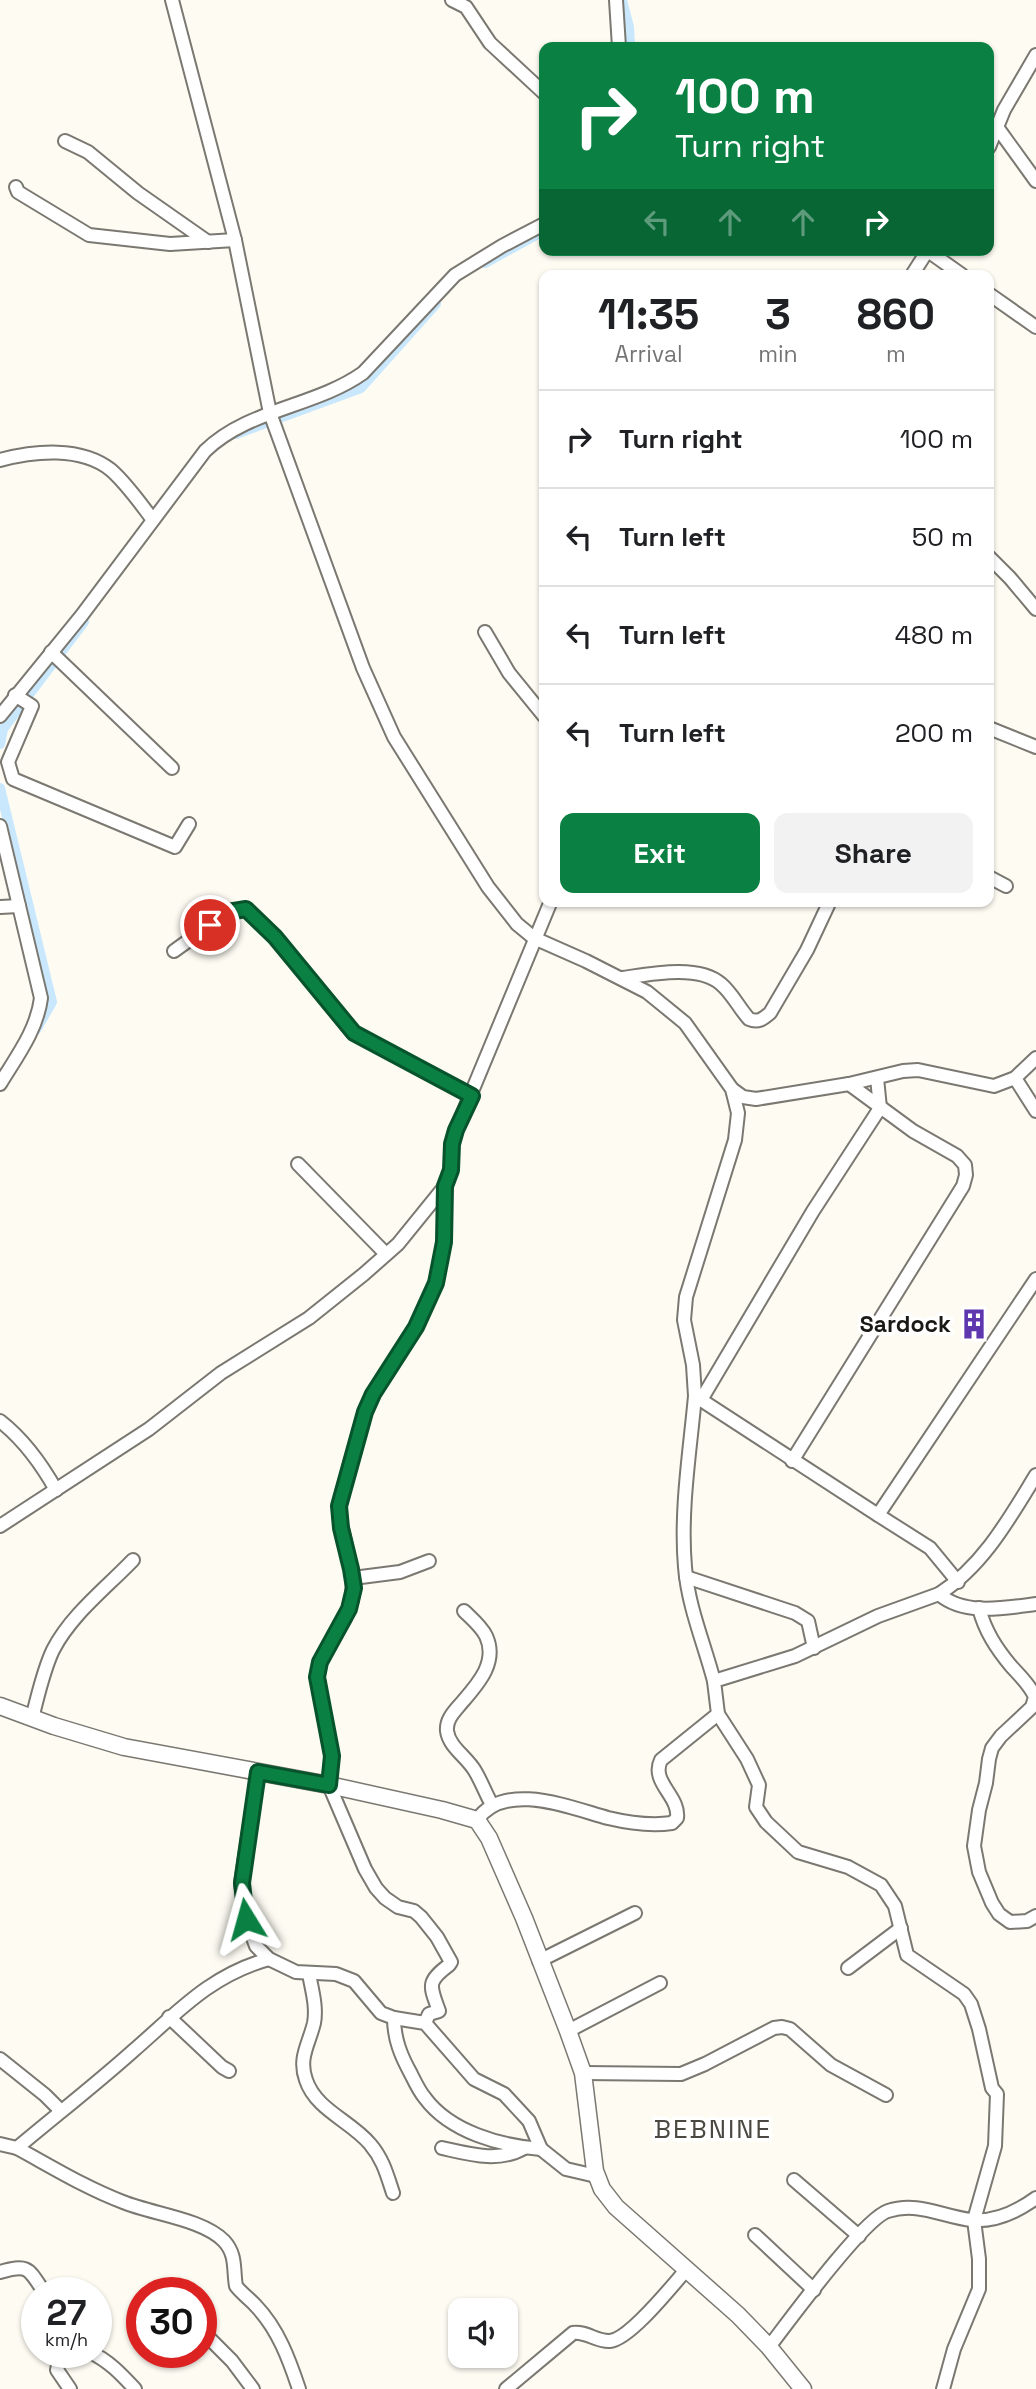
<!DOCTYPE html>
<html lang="en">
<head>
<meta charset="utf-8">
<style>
  :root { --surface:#fff; --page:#f2f2f2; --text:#202124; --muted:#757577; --line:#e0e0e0; --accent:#0b8043 }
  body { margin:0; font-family:"Space Grotesk",sans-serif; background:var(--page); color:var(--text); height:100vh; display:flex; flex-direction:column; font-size:26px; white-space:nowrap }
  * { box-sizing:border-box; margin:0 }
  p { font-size:23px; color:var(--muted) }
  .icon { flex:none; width:38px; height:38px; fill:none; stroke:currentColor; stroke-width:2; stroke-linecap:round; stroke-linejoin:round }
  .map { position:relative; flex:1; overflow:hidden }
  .side { position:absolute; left:539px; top:270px; width:455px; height:637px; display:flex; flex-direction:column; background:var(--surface); border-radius:14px; box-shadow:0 2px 5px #0004 }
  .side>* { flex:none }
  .hud { position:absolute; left:539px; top:42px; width:455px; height:214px; border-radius:14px; box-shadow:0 2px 5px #0004; background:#0b8043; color:#fff; overflow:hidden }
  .buttons { position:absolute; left:448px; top:2298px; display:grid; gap:14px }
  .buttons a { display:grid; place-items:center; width:70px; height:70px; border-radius:14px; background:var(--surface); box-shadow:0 2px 5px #0004; font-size:35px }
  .speed { position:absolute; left:21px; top:2277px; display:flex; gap:14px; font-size:35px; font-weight:700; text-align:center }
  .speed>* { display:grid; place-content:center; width:91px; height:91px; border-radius:50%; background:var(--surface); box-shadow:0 2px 5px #0004; line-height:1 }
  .speed small { font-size:18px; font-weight:400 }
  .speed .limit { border:10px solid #d22; background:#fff; color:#111 }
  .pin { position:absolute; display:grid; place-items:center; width:60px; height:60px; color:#fff; margin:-30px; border:4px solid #fff; border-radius:50%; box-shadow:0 2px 7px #0007 }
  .me { position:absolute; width:77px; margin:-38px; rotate:352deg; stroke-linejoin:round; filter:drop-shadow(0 0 5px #0008) }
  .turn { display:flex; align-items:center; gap:24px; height:147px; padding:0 21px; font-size:32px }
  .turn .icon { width:91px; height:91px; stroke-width:2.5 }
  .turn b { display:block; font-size:49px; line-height:60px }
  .lanes { display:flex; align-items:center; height:66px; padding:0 21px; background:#0003; justify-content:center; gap:35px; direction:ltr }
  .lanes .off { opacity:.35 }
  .eta { display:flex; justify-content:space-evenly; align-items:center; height:119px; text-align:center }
  .eta b { font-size:42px; font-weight:800; line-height:49px }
  .action { display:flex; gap:14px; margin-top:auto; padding:14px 21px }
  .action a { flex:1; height:80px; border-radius:14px; background:var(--accent); color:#fff; font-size:28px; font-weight:800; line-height:80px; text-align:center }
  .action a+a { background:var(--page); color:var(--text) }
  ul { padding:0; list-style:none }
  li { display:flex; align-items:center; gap:21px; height:98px; padding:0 21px; border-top:2px solid var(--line) }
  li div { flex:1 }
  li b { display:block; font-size:26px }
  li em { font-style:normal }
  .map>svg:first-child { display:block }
</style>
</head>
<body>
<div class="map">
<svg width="1036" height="2389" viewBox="0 0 1036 2389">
  <rect width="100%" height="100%" fill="#fdfbf2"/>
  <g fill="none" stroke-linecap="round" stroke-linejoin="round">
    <!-- canal -->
    <g stroke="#c9e8fe" stroke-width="10">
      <polyline points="622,0 629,27 630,47"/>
      <polyline points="485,263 536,235"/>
      <polyline points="236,434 361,388 436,304"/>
      <polyline points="0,744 3,729 84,622"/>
      <polyline points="0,788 52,1002 36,1030"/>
    </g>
    <!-- minor casing -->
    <g stroke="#7a7871" stroke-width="16">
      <g id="minor">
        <polyline points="172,0 235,240 270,413 363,668 394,737 488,887 517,924 534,938 586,961 647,992 685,1023 732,1089 738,1113 735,1140 686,1297 684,1320 693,1365 695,1396 878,1515 1036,1279"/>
        <polyline points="452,0 466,7 490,43 544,93"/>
        <polyline points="616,0 619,47"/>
        <polyline points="997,127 1036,181"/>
        <polyline points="65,141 88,152 138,193 208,242"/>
        <polyline points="989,147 1004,110 1036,55"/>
        <polyline points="16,187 18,192 89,235 170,244 235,240"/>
        <polyline points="928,251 962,275"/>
        <polyline points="912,275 928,250"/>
        <polyline points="989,294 1036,327"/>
        <path d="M0,460C34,451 81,446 111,470C127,484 140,503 153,520"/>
        <polyline points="989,557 1010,578 1036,609"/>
        <polyline points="485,632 509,673 544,716"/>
        <polyline points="51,652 172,768"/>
        <polyline points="15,695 32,706 8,762 13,779 175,847 189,824"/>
        <path d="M0,716L82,615L205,451C248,409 315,407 363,373L455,275L502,246L544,224"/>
        <polyline points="989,728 1036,747"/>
        <path d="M0,826L41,998C37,1030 17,1056 0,1084"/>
        <polyline points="989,877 1006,886"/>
        <polyline points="0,907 19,906"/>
        <polyline points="174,951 228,912 246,909 275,937 353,1033 472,1095"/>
        <path d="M623,978C650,974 699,964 721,984C732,993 739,1008 749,1019C758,1023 763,1019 770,1013L807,950L830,901"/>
        <polyline points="1015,1078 1036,1111"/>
        <polyline points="732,1089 743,1097 756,1099 849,1084 903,1071 918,1070 994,1086 1015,1078 1036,1058"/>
        <polyline points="298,1164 386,1254"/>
        <path d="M695,1396C690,1451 680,1511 685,1567C688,1606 704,1643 714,1681"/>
        <polyline points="701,1400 813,1211 880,1108 877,1078"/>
        <path d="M0,1421C23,1439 42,1465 56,1490"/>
        <polyline points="792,1461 963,1186 966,1175 965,1165 957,1156 913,1131 849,1084"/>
        <path d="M1036,1475C1009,1519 983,1566 939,1594C964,1616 1005,1608 1036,1604"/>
        <polyline points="878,1515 930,1548 958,1582"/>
        <polyline points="0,1526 149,1429 221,1373 309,1318 364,1274 398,1244 445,1186 451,1170 452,1144 456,1130 551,901"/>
        <polyline points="686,1577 795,1613 808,1621 814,1648"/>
        <polyline points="353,1578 400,1572 429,1561"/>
        <path d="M979,1608C985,1631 996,1648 1011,1666C1020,1676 1030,1685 1035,1697L1032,1707L1001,1736L992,1748L989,1759L986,1783L979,1810L974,1846L979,1872L992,1903L999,1914L1010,1922L1027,1921L1036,1916"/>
        <path d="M464,1611C471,1618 481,1626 486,1636C499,1664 475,1687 458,1707C452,1714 446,1721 447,1731C449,1747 467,1757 475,1771C481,1781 486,1794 492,1805"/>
        <polyline points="718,1714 747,1759 759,1785 756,1807 766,1822 798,1852 848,1867 881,1885 895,1906 907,1955 964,1994 971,2004 979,2029 992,2088 997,2094 995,2146 974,2220 979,2259 979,2289 954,2349 943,2389"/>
        <path d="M32,1718C38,1696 43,1671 53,1650C71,1615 106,1588 133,1560"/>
        <polyline points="258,1772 241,1883 246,1919 256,1946 269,1959 296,1972 336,1974 354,1981 381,2013 394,2018 425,2023 474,2079 504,2094 529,2121 541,2149 566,2169 596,2176"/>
        <path d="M477,1820C505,1780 571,1808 608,1818C629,1823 651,1826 672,1823L677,1818C680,1796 650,1782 661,1760L718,1714L714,1681L795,1656L878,1616L939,1594"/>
        <polyline points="539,1961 635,1913"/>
        <polyline points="848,1968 901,1928"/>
        <path d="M309,1974C312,1990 317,2007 314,2023C309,2044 298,2058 306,2080C316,2110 351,2121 370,2144C383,2159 387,2175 393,2193"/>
        <polyline points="169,2017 222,2067 229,2071"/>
        <path d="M394,2018C394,2039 401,2056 411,2074C415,2082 419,2091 425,2098C450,2132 501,2146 541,2149"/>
        <path d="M425,2023L429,2014L439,2011C430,1986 426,1982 449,1965L451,1962L437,1937L421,1917L414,1911L398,1907L385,1898L376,1888L365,1869L329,1785L332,1756L317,1677L320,1662L345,1618L352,1600L353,1578L339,1515L341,1497L365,1411L373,1394L416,1327L436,1283L444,1242L445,1186"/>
        <polyline points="568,2031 660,1983"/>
        <polyline points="0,2059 45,2095 61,2111"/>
        <polyline points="583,2073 681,2074 705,2064 774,2028 782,2027 790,2029 831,2065 886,2095"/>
        <path d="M0,2144L17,2148C55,2116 95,2085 133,2051C177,2013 210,1975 269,1959"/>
        <path d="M17,2148C52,2167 86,2188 123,2202C152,2214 203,2219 224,2241C237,2255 233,2270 236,2286C242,2294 250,2299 256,2306C278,2329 289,2359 299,2389"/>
        <path d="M442,2148C469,2154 498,2163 524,2148"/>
        <polyline points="794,2180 859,2236"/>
        <polyline points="755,2235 814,2290"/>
        <path d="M0,2272C29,2264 28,2268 44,2292"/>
        <polyline points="201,2330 232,2361 253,2389"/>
        <path d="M769,2347C789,2321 863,2219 888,2211C918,2201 943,2217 972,2220C996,2222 1018,2211 1036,2198"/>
        <polyline points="61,2352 57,2370 70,2389"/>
        <path d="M90,2352C109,2361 121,2374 135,2389"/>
        <path d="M506,2389L573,2333C586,2331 597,2342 610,2341C630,2339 672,2286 686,2270"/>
      </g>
    </g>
    <!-- major casing -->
    <g stroke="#7a7871" stroke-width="19">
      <polyline id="major" points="0,1706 54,1726 124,1747 329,1785 442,1810 477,1820 489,1838 524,1918 568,2031 583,2073 595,2171 602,2189 616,2207 738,2315 769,2347 803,2389"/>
    </g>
    <!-- minor -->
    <use href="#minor" stroke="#fff" stroke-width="12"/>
    <!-- major -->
    <use href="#major" stroke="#fff" stroke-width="16"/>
  </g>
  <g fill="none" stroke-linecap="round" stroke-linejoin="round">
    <!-- route casing -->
    <g stroke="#07532c" stroke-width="18">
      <polyline id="route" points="210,925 228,912 246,909 275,937 354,1033 472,1096 456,1130 452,1144 451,1170 445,1186 444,1242 436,1283 416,1327 373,1394 365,1412 339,1506 341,1528 351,1569 354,1588 349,1609 320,1662 317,1677 332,1756 329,1785 258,1772 242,1883 246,1919"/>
    </g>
    <!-- route -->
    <use href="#route" stroke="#0b8043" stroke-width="12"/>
  </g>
  <!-- icons -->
  <defs>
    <g id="building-bare" transform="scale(2.415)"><path d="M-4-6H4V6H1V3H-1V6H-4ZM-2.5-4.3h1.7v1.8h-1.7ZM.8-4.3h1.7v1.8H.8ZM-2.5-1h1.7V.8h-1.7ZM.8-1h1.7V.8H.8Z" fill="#5e37af" stroke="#fff" stroke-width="2.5" paint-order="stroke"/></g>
  </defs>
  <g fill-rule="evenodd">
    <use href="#building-bare" x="974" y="1324"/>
  </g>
  <g text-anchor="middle" stroke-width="7" stroke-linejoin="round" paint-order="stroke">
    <!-- poi labels -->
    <g font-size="23" font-weight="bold" fill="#1a1916" stroke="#fff" text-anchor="end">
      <text x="951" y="1332">Sardock</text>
    </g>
    <!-- quarter labels -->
    <g font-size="26" letter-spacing="2" fill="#4a4841" stroke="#fff">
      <text x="713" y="2138">BEBNINE</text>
    </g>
  </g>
</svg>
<div class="buttons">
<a><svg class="icon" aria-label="sound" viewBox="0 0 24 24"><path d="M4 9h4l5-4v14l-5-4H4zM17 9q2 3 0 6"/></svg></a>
</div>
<div class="speed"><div>27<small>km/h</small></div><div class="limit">30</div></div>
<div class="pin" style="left:210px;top:925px;background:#d93025"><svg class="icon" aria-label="arrive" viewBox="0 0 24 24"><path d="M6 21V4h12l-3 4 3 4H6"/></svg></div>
<svg class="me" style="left:246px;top:1919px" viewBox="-20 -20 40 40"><path d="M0-17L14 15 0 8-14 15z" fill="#0b8043" stroke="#fff" stroke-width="4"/></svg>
<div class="hud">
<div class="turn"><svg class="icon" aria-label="right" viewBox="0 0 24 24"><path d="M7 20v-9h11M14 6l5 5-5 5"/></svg><div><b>100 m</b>Turn right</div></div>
<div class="lanes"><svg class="icon off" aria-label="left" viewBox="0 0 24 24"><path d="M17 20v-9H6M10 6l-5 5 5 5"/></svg><svg class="icon off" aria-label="ahead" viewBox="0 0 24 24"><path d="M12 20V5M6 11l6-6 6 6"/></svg><svg class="icon off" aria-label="ahead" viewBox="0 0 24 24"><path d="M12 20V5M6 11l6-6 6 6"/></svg><svg class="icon" aria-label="right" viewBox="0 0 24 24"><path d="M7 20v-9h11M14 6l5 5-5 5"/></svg></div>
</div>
<section class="side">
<div class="eta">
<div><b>11:35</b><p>Arrival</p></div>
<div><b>3</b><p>min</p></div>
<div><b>860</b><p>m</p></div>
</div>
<ul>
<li><svg class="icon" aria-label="right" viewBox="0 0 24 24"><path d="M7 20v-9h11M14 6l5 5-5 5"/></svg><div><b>Turn right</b></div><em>100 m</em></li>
<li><svg class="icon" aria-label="left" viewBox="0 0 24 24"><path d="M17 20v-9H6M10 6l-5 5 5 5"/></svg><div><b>Turn left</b></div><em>50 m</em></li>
<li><svg class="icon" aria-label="left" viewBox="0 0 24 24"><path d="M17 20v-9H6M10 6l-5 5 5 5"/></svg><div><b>Turn left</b></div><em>480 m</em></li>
<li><svg class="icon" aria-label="left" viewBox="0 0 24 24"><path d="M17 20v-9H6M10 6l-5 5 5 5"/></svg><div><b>Turn left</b></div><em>200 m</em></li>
</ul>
<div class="action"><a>Exit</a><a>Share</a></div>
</section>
</div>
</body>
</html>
